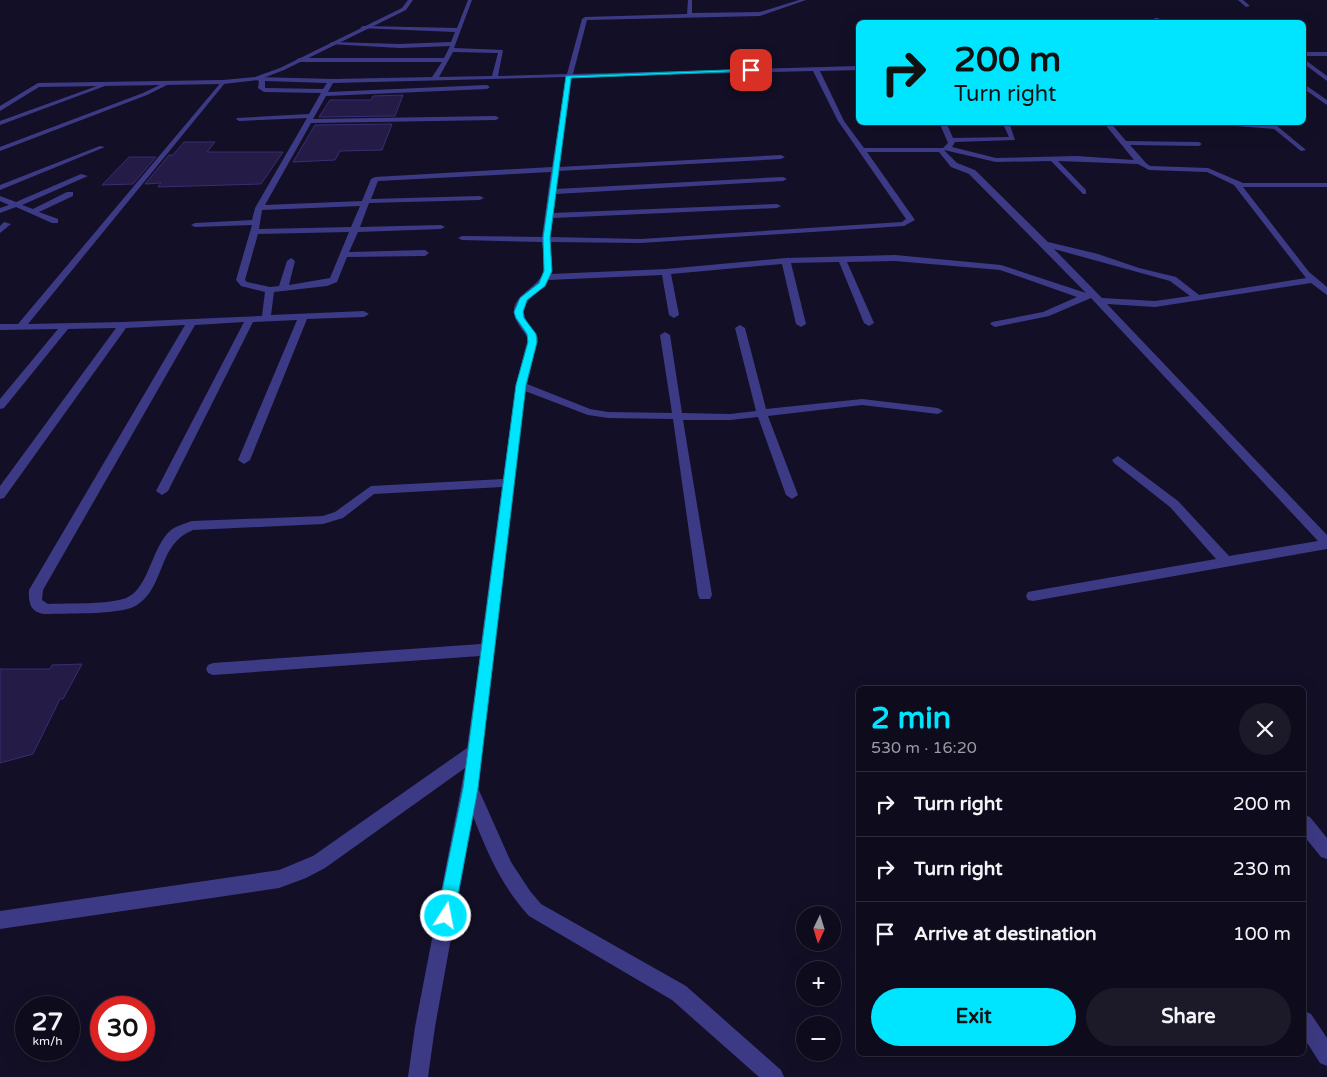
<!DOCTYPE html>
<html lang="en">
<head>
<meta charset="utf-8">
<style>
  :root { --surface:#0e0b1c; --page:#1c1929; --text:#f1f3f6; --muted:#9b9ba3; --line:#2e2b3b; --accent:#00e5ff }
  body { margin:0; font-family:"Varela Round",sans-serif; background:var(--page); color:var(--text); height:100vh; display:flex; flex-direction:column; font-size:19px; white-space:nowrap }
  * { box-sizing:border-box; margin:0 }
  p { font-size:16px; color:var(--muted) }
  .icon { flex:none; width:28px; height:28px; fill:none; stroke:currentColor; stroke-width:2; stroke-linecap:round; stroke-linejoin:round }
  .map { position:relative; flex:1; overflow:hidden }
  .details { position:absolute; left:856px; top:686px; width:450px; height:370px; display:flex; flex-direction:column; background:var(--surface); border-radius:8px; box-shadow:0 5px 20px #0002,0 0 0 1px var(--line) }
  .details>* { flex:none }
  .top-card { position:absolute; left:856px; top:20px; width:450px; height:105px; border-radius:8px; box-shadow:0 5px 20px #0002,0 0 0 1px var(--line); background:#00e5ff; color:#111; overflow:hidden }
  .needle { width:32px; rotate:184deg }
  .fabs { position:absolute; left:796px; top:906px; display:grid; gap:10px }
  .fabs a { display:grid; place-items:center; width:45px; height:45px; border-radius:50%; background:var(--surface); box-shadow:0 5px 20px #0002,0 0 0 1px var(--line); font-size:25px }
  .speed { position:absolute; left:15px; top:996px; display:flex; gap:10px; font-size:25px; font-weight:700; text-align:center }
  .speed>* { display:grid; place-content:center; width:65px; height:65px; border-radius:50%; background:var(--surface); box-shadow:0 5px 20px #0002,0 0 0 1px var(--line); line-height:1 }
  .speed small { font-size:12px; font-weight:400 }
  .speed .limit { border:8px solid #d22; background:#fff; color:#111 }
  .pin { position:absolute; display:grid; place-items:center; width:42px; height:42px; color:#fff; margin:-21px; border-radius:10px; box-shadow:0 2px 8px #0006 }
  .me { position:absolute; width:55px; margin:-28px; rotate:11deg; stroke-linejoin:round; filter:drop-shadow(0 0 4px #0008) }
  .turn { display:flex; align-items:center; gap:18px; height:105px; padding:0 15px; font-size:22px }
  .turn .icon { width:65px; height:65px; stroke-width:2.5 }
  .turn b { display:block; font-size:35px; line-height:42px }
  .round { display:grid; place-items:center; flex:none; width:52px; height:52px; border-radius:26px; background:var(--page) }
  .summary { display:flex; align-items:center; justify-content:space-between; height:85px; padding:0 15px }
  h1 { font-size:30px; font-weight:700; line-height:38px; color:var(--accent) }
  .action { display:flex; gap:10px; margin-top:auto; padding:10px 15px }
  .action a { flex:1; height:58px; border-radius:30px; background:var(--accent); color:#111; font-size:20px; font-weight:700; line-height:58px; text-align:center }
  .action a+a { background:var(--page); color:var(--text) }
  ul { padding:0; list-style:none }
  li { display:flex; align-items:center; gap:15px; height:65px; padding:0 15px; border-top:1px solid var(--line) }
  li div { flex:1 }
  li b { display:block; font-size:19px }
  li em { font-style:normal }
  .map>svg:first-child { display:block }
</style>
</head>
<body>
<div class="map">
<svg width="1327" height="1077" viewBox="0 0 1327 1077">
  <rect width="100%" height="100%" fill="#130f26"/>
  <!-- building -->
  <g fill="#241b47" stroke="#3b2d73">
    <polygon points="403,95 395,116 319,117 330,100 371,100 373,96"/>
    <polygon points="392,124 382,150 340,151 335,160 293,162 315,125"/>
    <polygon points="184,142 215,142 207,152 283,152 261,184 158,187 161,183 145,184 169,155 173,155"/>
    <polygon points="129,157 156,157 133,184 102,185"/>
    <polygon points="82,664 63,699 60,699 33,754 0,763 0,669 50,669 52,665"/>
  </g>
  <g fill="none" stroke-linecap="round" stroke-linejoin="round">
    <!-- minor -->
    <g fill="#3d3a85" fill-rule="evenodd">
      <path d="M468,0H472L454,48L503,50L498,76L567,74L582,19L585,17L687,14L688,0H692V13L760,12L799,0H806L760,16L587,20L573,74L859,66V70L820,71L844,121L864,148H943L948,143L939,122H946L953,138L1009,137L1002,122H1009L1015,140L955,142L952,147L996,158L1077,156L1134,160L1103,122H1110L1126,141L1199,142L1202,144L1199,146L1130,145L1146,163L1150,166L1208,168L1243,183H1327V187H1243L1309,272L1327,287V295L1311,283L1155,307L1107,304L1327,535V549L1033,601L1028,600L1026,596L1028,592L1033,591L1216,559L1170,507L1114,463L1112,460L1118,456L1178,501L1229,556L1318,541L1091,298L1049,316L995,327L990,324L992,322L1043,312L1077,297L1000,270L895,261L847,262L874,323L869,326L864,323L839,262L791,263L806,324L801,327L796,324L782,264L671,274L679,315L674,318L669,315L662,275L548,280C545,286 541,290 535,294C515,310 526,321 538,338L527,384L590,409L608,412L672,413L660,335L665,332L670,335L682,413L730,414L756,411L735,328L740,325L745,328L766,409L862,399L938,408L943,411L938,414L862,405L768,416L798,495L792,499L786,495L758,417L730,420H683L712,595L710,599H700L698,595L673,419L608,418L588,415L525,391L478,788L511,862L530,891L541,904L686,986L781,1070L784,1077H759L672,1000L529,916C502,887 487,852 473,816L435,1027L428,1077H408L415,1027L465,768L325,868L306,878L279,888L0,929V911L279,870L313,856L467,748L480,656L213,675L208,673L206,669L208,665L213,663L481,644L502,487L374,494L343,518L323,524L193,530C157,544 166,586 137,605C123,615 69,613 50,614C32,615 28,605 29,590L185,325L126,328L4,498L0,499V486L116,328L68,329L4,408L0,409V399L58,329L0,330V324H18L223,80L225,83L28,324L123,322L262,316L265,292L241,286L236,280L252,225L195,227L191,225L195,223L252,220L255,208L307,118L239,121L236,119L237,118L309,114L321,93L264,92L258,88L259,81L253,79L256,77L334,79L432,77L442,62H299L296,60L299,58H444L450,46L400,48L329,44L332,42L400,44L451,42L455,32L360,28L363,26L457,28ZM453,52L498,53L492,76L439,77ZM813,71L838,121L906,219L902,222L641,239L550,237L553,218L777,208L781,206L777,204L553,213L556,194L783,181L787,179L783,177L556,189L558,171L781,159L785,157L781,155L559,167L572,77ZM566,77L552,167L375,177L371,179L362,201L265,205L311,123L496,120L499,118L496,116L313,119L326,96L487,89L490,87L487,85L328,92L333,83ZM265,81L327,83L323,89L265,88ZM944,150L996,162L1051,161L1083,194H1086V190L1058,161L1138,164L1149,170L1207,172L1234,185L1306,278L1199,295L1176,277L1139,268L1098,254L1048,242L975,170L957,163ZM867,152H939L951,167L969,174L1086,293L1001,265L895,255L786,258L666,269L551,274L550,242L641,243L904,226L915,220ZM551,172L542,237L462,236L458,238L462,240L542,242C543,251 546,265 543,273C536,290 508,296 515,318C518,325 524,332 528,338L516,385L503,479L371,486L335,512L323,516L192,521C186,523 176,526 171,530C152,546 149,587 128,597C113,605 66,603 48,604L42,600L43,590L195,325L244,322L156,491L162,495L168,491L253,322L297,320L238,460L244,464L250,460L307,319L364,317L369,314L364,311L271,315L274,292L327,286L337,282L347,257L425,256L429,253L425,250L349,252L358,232L441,229L445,227L441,225L360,227L369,203L480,200L484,198L480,196L371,199L378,181ZM360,206L351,227L259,229L262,210ZM349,232L330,278L289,285L295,261L291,258L287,261L279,286L270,287L247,282L245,280L258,234ZM1054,249L1170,281L1190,296L1155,301L1102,298Z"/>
      <polygon points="1238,0 1243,0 1250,6 1246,7"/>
      <polygon points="1154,18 1158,18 1163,22 1157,22"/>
      <polygon points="1239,19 1245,22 1237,22"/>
      <rect x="1304" y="52" width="23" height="4"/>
      <polygon points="1304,59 1327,76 1327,81 1304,64"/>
      <polygon points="108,82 113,83 0,125 0,121"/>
      <polygon points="166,82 171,83 147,95 0,151 0,147 143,93"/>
      <polygon points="1304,84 1327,100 1327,105 1304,89"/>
      <polygon points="1182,122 1276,125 1306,150 1301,151 1274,129"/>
      <polygon points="100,146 105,147 0,190 0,185"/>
      <polygon points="81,174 88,176 22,205 33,209 67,192 73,192 73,196 39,212 58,219 58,223 52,223 16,207 0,213 0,208 9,205 0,201 0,196 16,202"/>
      <polygon points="4,222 11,224 0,233 0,226"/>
      <polygon points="1304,815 1310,817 1327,838 1327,859 1321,857 1304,836"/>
      <polygon points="1304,1011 1311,1014 1327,1038 1327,1066 1320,1063 1304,1038"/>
    </g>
    <!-- tertiary -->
    <polygon fill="#3d3a85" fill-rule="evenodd" points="408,0 413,0 406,10 284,70 258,80 223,84 39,87 0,111 0,106 38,83 223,80 255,77 280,68 402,8"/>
  </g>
  <!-- route -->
  <polygon fill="#00e5ff" stroke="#0095a6" points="753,69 751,71 571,78 550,238 552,271 545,286 527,300 523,312 524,318 536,334 537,342 526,385 478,788 454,916 451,922 446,925 440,922 437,916 463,788 516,385 528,342 527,334 516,318 514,312 520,298 539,283 544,271 543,238 566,76"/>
</svg>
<div class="fabs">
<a><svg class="needle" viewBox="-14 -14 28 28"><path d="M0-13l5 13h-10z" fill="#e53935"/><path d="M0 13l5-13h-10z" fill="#9b9ba3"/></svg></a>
<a>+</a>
<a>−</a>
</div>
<div class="speed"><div>27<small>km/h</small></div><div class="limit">30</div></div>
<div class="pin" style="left:751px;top:70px;background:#d93025"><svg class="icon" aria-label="arrive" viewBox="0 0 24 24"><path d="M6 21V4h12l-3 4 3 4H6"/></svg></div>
<svg class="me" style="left:446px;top:916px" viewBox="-20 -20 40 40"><circle r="17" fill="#00e5ff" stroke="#fff" stroke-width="3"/><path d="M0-11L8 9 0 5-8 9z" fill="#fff"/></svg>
<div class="top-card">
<div class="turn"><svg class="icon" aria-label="right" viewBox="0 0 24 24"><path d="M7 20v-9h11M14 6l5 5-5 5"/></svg><div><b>200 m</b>Turn right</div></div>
</div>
<section class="details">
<div class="summary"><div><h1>2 min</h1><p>530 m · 16:20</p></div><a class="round"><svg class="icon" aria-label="close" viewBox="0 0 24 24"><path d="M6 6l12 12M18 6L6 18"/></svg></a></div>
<ul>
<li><svg class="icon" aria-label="right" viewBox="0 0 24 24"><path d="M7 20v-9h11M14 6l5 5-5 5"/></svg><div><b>Turn right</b></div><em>200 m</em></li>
<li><svg class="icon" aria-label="right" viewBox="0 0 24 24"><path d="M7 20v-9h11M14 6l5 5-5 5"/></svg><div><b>Turn right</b></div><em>230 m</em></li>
<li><svg class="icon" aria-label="arrive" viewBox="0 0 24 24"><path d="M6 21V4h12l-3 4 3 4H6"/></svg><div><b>Arrive at destination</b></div><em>100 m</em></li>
</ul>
<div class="action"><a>Exit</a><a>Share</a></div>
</section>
</div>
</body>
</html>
